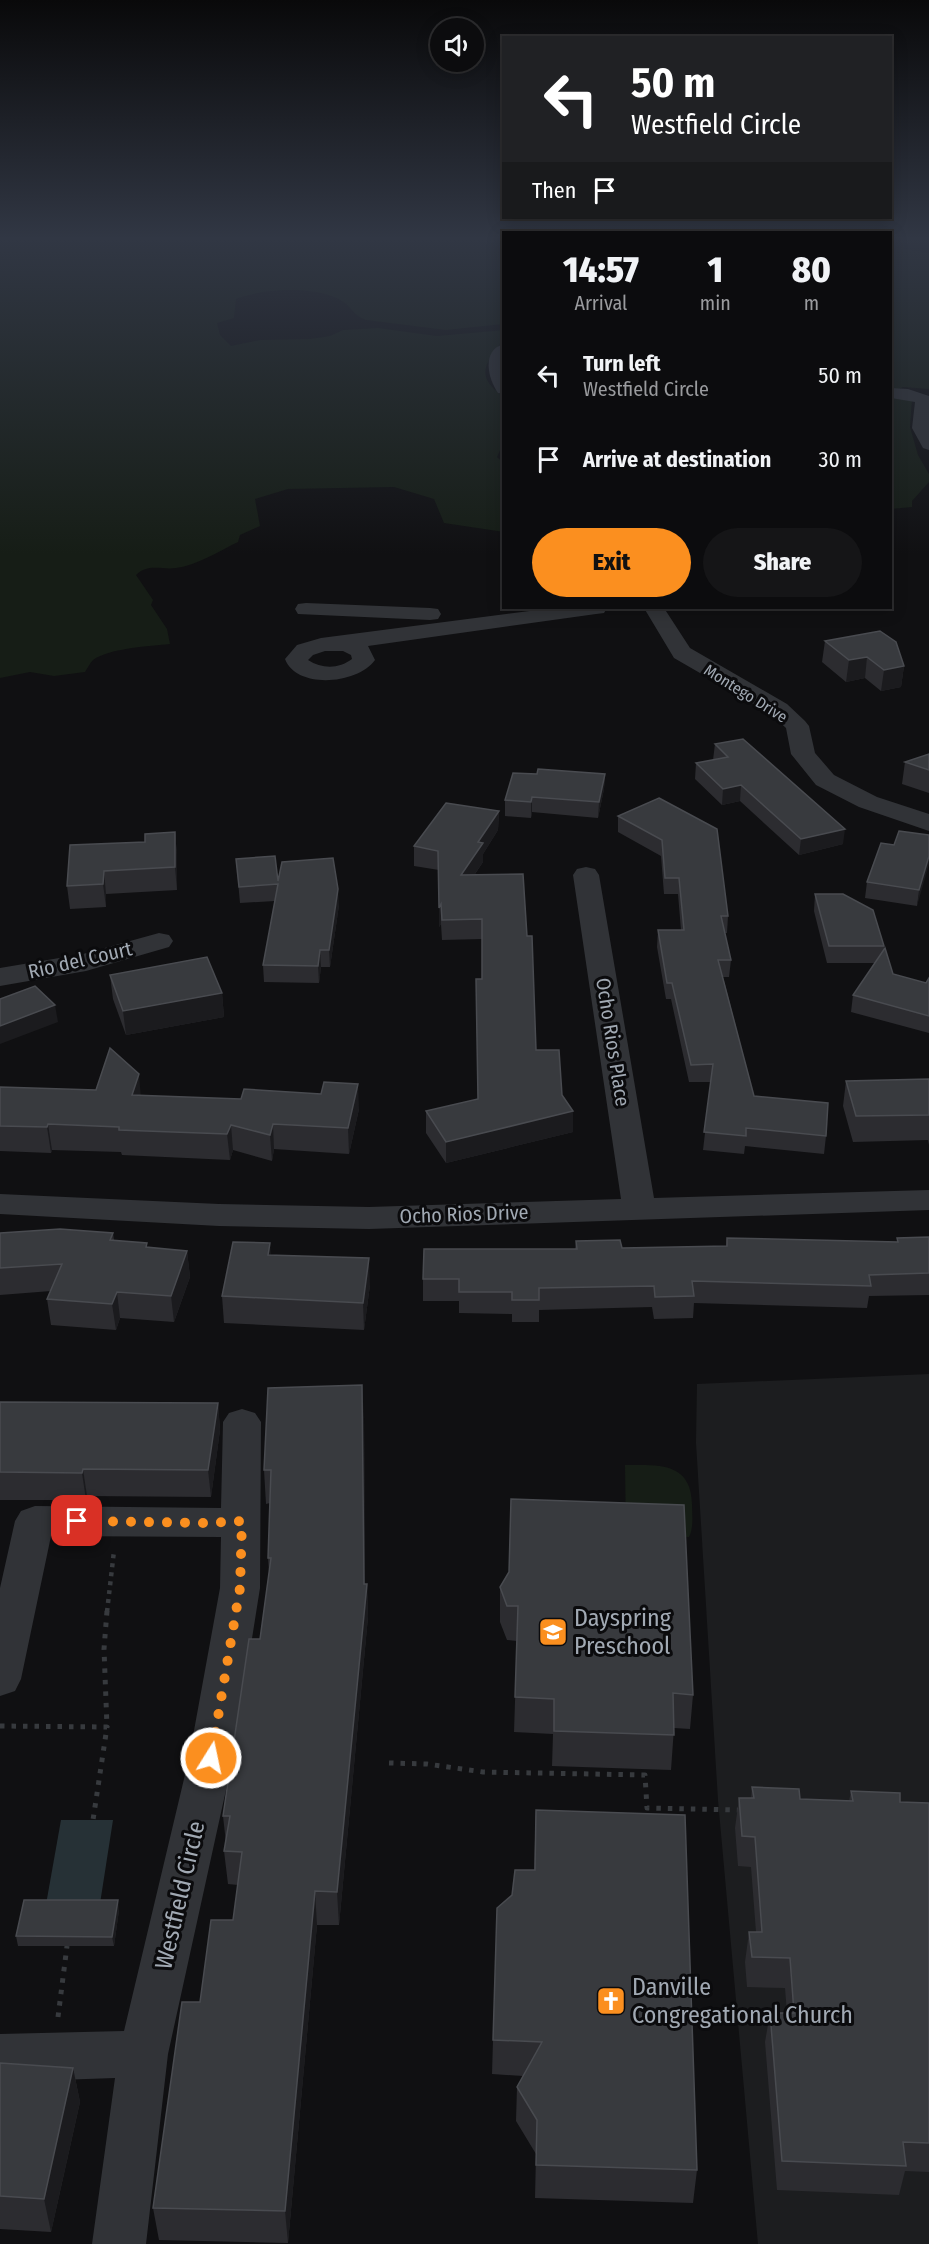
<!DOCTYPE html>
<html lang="en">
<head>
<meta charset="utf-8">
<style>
  :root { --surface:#0c0c0e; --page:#151517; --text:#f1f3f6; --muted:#9a9b9e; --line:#2c2c2e; --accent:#fb8f1f }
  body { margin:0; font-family:"Fira Sans Condensed",sans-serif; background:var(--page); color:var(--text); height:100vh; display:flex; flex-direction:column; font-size:22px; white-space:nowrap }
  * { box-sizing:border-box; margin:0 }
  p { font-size:20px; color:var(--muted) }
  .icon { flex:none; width:33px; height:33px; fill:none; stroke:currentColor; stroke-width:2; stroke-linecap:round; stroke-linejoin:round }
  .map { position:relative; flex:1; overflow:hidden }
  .panel { position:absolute; left:502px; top:231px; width:390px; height:378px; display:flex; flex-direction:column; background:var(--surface); border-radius:0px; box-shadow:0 3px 15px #0003,0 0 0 2px var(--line) }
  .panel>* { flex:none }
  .banner { position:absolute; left:502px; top:36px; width:390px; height:183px; border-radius:0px; box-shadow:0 3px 15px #0003,0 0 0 2px var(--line); background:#202124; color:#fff; overflow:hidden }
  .fabs { position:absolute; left:430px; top:18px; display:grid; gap:12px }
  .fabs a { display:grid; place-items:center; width:54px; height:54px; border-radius:50%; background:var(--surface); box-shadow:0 3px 15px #0003,0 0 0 2px var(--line); font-size:30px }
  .pin { position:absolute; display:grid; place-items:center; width:51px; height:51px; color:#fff; margin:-26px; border-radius:12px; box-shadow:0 3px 9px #0006 }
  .me { position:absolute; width:66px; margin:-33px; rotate:10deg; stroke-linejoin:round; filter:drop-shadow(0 0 4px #0008) }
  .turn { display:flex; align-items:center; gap:21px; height:126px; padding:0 30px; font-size:27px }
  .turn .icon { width:78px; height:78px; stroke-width:2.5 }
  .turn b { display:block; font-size:42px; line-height:51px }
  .then { display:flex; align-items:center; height:57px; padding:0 30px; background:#0003; gap:12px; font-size:22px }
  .eta { display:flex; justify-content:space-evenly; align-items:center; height:102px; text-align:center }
  .eta b { font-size:36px; font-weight:800; line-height:42px }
  .action { display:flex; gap:12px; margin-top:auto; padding:12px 30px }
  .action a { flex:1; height:69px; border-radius:36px; background:var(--accent); color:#111; font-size:24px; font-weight:800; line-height:69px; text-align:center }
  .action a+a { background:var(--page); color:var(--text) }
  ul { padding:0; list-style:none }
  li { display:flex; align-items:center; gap:18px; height:84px; padding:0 30px }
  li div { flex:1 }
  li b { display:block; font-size:22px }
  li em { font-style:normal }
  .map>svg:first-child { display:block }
</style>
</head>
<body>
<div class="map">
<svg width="929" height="2244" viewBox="0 0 929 2244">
  <rect width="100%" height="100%" fill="#101012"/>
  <!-- built -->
  <polygon fill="#1c1d1f" points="929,1374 929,2244 758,2244 718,1800 696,1443 697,1384"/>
  <!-- green -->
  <g fill="#161d16">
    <path d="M0,240H504V324L446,330L366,320C355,316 353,310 345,303C320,285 264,288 236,299L234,318L217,323L220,335L231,346L260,340L310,339L330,336L343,330L378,328L437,336L504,330C504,355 462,368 504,397V442L497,457L504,463V532L444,523L434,499L394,487L288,489L255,499L260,526L240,535L238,542C219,551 198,565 176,568C161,570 148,563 136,575L153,600L151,605L167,629L170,644C150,646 110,648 93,660C90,663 87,669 85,672L54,676L30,672L0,678Z"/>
    <polygon points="891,240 903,243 904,249 929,253 929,389 903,387 896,390 912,398 910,427 918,455 929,474 929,482 912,501 912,507 891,509"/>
    <path d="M625,1465C657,1465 691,1461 692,1504C692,1515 694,1527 689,1537L626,1535Z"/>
  </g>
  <!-- water -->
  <polygon fill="#263136" points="61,1820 113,1820 99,1910 45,1910"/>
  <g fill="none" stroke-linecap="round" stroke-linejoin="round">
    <!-- path-far1 -->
    <polyline stroke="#373a3e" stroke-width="4.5" stroke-dasharray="4 5" stroke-linecap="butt" points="107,1612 114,1551"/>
    <!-- path -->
    <g stroke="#373a3e" stroke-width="5" stroke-dasharray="4.5 7" stroke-linecap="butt">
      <polyline points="107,1611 104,1649 107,1727"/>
      <polyline points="0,1726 107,1727 93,1820"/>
      <polyline points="389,1763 427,1764 483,1772 645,1775 647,1808 740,1810"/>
      <polyline points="58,2017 67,1946"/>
    </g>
    <!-- minor -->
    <g fill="#313337" fill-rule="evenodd">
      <path d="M504,344V394L498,393C488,379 481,350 504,344Z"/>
      <polygon points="891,388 908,389 929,396 929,450 923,448 912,428 915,402 891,398"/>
      <polygon points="306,603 430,608 438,609 441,614 438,619 430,620 298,614 295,609 298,604"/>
      <path d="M553,608H607L604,613L596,614L368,646L375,660C358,684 297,690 285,659L297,645L321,638ZM325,651H343L351,655L352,659C339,669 322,669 308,660L313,655Z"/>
      <polygon points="644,608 664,608 690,648 787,704 805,721 809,726 815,753 834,775 877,797 929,814 929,831 859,807 816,785 791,754 786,728 771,714 674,658"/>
      <polygon points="586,867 595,869 599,875 654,1198 929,1190 929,1210 369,1229 219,1226 0,1214 0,1194 219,1204 369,1207 621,1199 573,875 577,869"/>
      <polygon points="159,933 169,935 173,941 169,947 86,971 0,986 0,968 83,954"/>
      <polygon points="242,1409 255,1413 261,1422 260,1588 233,1758 168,2054 146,2244 92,2244 115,2078 0,2082 0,2034 124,2031 189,1758 220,1588 221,1537 51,1536 21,1679 15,1691 0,1696 0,1588 15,1521 21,1511 35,1506 221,1508 223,1422 229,1413"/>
    </g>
  </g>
  <!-- wall -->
  <g fill="#2c2c30">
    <polygon points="825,641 904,666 901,687 881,691 865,678 846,682 822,662"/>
    <polygon points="715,744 843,844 799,855 740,801 722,805 695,779 696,763 713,760"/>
    <polygon points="929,754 929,793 902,784 905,762"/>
    <polygon points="605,774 604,789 598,818 532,812 531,818 505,816 505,800"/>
    <polygon points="659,798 728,916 727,933 725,933 731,960 729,977 723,977 754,1096 826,1136 824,1154 745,1146 744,1154 703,1150 711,1082 689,1082 671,999 666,999 657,947 658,930 681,930 678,894 664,894 661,856 618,832 618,816"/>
    <polygon points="499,811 498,830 483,854 483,862 475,874 527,936 536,1050 562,1095 573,1132 446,1163 426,1133 426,1111 478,1099 476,979 482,979 482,939 442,940 441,924 439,927 439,870 414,866 414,846"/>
    <polygon points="175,832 177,855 177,890 106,894 106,907 70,909 67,886 145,842"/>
    <polygon points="929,835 917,906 865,898 867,882 894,845"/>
    <polygon points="236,859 278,881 339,905 330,967 321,967 319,983 264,982 263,965 275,901 240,903"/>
    <polygon points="815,894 884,946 884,950 893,974 926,983 929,978 929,1033 851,1012 853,995 875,963 827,963 814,911"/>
    <polygon points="110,975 222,993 224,1017 126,1035 113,999"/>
    <polygon points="929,1079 929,1145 928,1140 853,1142 843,1106 846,1081"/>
    <polygon points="0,1087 141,1095 359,1109 349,1154 274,1149 272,1161 233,1150 230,1160 122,1155 121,1152 52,1150 51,1153 0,1151"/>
    <polygon points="0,1233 113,1233 114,1240 148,1247 187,1251 190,1277 174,1322 120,1318 116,1330 51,1325 47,1299 51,1291 0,1295"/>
    <polygon points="929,1237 929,1295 869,1296 867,1308 694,1303 693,1318 654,1319 652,1307 539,1310 539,1322 512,1322 512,1314 459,1313 459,1301 423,1301 423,1279 575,1249 576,1241 622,1248 726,1246 727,1238 897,1242 897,1238"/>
    <polygon points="271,1255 370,1285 364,1330 224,1323 222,1296"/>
    <polygon points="0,1402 218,1403 220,1430 211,1497 87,1496 86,1500 0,1500"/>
    <polygon points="364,1417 365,1584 367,1584 368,1617 339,1925 317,1925 288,2243 159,2240 153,2208 200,2002 233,1920 238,1885 228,1884 224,1851 226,1843 223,1816 260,1639 269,1572 268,1558 270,1503 266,1504 264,1470"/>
    <polygon points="500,1587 693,1695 690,1729 674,1728 671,1770 552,1766 553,1734 514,1732 517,1641 507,1640 500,1622"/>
    <polygon points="752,1787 800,1799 849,1801 851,1791 900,1802 929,1803 929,2172 905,2171 899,2195 777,2190 765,2042 770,2013 787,2013 785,1988 747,1987 745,1962 749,1932 756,1932 751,1867 738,1866 735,1828 739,1798 751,1798"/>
    <polygon points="536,1810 697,2170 693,2203 535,2198 536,2154 516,2121 517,2087 523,2076 492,2074 493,2040 512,1895 534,1870"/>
    <polygon points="119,1910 114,1946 18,1946 16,1936"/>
    <polygon points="0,2063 73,2068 80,2102 51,2232 0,2229"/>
  </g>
  <!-- shaded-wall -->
  <g fill="#1b1b1e">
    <polygon points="867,657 865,678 846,682 849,660"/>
    <polygon points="904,666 901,687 881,691 884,670"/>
    <polygon points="605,774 604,789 598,818 599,802"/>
    <polygon points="741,785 740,801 722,805 723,789"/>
    <polygon points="532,797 532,812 531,818 531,802"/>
    <polygon points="499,811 498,830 483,854 483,862 461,894 461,875 478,842"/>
    <polygon points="845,829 843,844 799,855 801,839"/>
    <polygon points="175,832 177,855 177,890 175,867"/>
    <polygon points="929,856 929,864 917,906 919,890"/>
    <polygon points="104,871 106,894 106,907 103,884"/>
    <polygon points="338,889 339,905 330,967 329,950"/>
    <polygon points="441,904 441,924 439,927 439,908"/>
    <polygon points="320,950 321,967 319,983 318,966"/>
    <polygon points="222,993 224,1017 126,1035 123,1011"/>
    <polygon points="55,1005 58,1022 0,1044 0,1026"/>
    <polygon points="139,1074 141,1099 132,1095"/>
    <polygon points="358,1084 359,1109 349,1154 348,1128"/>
    <polygon points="573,1111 573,1132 446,1163 446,1142"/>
    <polygon points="48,1124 52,1150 51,1153 47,1127"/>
    <polygon points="273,1124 274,1149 272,1161 270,1135"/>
    <polygon points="231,1125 233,1150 230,1160 227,1134"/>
    <polygon points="270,1243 272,1270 268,1255"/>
    <polygon points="187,1251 190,1277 174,1322 171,1296"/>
    <polygon points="369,1258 370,1285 364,1330 363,1303"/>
    <polygon points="117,1292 120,1318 116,1330 112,1304"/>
    <polygon points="362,1385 364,1417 365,1603 367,1584 368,1617 339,1925 337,1892 364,1584"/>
    <polygon points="218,1403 220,1430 211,1497 208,1470"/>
    <polygon points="83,1469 87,1496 86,1500 82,1473"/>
    <polygon points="315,1891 317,1925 288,2243 285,2211"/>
    <polygon points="118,1900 119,1910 114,1946 112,1937"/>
    <polygon points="73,2068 80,2102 51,2232 44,2199"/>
  </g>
  <!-- building -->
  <g fill="#383a3e" stroke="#494b50" stroke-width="1.5">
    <polygon points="880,631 896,642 904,666 884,670 867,657 849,660 825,641"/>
    <polygon points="743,739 845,829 801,839 741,785 723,789 696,763 728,757 715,744"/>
    <polygon points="929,754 929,770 905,762"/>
    <polygon points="538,769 605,774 599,802 532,797 531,802 505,800 513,773 537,774"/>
    <polygon points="659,798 717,829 728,916 721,916 731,960 718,960 754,1096 828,1103 826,1136 746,1128 746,1136 704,1132 713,1064 691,1065 672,983 667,983 658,930 684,930 679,878 665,878 662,840 618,816"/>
    <polygon points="446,803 499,811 478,842 483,843 461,875 523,874 527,936 532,936 536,1050 559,1050 562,1095 573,1111 446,1142 426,1111 478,1099 476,979 482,979 482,919 442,920 441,904 439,908 438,851 414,846"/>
    <polygon points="899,831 929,835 929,856 919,890 867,882 881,843 894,845"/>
    <polygon points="175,832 175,867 104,871 103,884 67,886 70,845 145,842 145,834"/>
    <polygon points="275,856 278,881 282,862 333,858 338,889 329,950 320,950 318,966 263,965 278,884 239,887 236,859"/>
    <polygon points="815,894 843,894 873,910 884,946 829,946"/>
    <polygon points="885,948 893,974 926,983 929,978 929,1016 853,995"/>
    <polygon points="207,957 222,993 123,1011 110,975"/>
    <polygon points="35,986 55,1005 0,1026 0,999"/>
    <polygon points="110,1048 139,1074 132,1095 241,1099 244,1089 321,1094 324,1082 358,1084 348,1128 273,1124 270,1135 231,1125 227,1134 119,1130 119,1127 48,1124 47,1127 0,1126 0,1087 96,1090"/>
    <polygon points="929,1079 929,1115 856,1116 846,1081"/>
    <polygon points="60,1229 113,1233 110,1240 147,1243 146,1247 187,1251 171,1296 117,1292 112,1304 47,1299 62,1264 0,1268 0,1233"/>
    <polygon points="929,1237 929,1273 869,1275 871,1286 692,1281 694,1296 655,1297 654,1286 539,1288 539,1300 512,1300 512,1292 459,1292 459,1279 423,1279 424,1249 577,1249 576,1241 620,1240 622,1248 727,1246 727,1238 898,1242 897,1238"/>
    <polygon points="233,1242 270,1243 268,1255 369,1258 363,1303 222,1296"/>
    <polygon points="362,1385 364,1584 367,1584 337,1892 315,1891 285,2211 153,2208 182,2002 200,2002 211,1920 233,1920 242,1852 224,1851 230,1816 223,1816 249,1639 260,1639 271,1558 268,1558 271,1470 264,1470 268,1388"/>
    <polygon points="0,1402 218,1403 208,1470 83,1469 82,1473 0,1472"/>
    <polygon points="511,1499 684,1505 693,1695 673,1693 674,1735 554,1731 554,1699 515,1697 518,1606 507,1606 500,1587 509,1572"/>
    <polygon points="752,1787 799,1789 800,1799 853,1801 851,1791 900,1793 900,1802 929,1803 929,2143 903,2142 906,2166 782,2161 770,2013 794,2013 790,1958 752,1957 749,1932 762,1932 755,1837 742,1836 739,1798 754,1798"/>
    <polygon points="536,1810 685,1815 697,2170 536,2165 537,2120 517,2087 542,2042 493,2040 497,1908 512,1895 515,1870 535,1870"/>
    <polygon points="24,1900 118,1900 112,1937 16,1936"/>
    <polygon points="0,2063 73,2068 44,2199 0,2196"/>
  </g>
  <!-- sky -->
  <linearGradient id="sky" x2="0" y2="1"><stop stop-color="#09090a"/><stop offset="0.43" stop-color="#313744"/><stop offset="1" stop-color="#313744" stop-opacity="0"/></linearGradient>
  <rect width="929" height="554" fill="url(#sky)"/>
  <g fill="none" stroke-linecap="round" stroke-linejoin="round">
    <!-- route -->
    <polyline stroke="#fb8f1f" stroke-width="10" stroke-dasharray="0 18" points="77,1521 208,1523 242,1521 240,1588 211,1758"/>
  </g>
  <!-- icons -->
  <defs>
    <g id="school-square" transform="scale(1.5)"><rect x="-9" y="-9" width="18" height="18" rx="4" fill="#fb8f1f" stroke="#0b0b0d"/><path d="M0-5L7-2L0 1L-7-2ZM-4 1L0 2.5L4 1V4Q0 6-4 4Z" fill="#fff"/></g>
    <g id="church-square" transform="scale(1.5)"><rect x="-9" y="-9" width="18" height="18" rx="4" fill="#fb8f1f" stroke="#0b0b0d"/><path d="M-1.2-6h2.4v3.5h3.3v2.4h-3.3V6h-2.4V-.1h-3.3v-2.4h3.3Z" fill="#fff"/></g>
  </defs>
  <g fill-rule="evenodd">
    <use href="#school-square" x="553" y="1632"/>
    <use href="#church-square" x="611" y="2001"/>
  </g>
  <g text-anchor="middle" stroke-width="6" stroke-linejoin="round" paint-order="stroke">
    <!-- far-street labels -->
    <g font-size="16" fill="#a1a9b3" stroke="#0b0b0d">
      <text transform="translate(746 693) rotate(32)" y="6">Montego Drive</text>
    </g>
    <!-- street labels -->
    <g font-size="20" fill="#a1a9b3" stroke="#0b0b0d">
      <text transform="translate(80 960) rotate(-13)" y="7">Rio del Court</text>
      <text transform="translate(613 1042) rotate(81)" y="7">Ocho Rios Place</text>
      <text transform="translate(464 1214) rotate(-2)" y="7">Ocho Rios Drive</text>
    </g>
    <!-- near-poi labels -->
    <g font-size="24" fill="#a1a9b3" stroke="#0b0b0d" text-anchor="start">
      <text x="574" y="1626">Dayspring<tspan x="574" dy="28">Preschool</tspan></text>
      <text x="632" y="1995">Danville<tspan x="632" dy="28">Congregational Church</tspan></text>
    </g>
    <!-- near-street labels -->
    <g font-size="24" fill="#a1a9b3" stroke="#0b0b0d">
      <text transform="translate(180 1895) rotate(-77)" y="8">Westfield Circle</text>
    </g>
  </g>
</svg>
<div class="fabs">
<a><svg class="icon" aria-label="sound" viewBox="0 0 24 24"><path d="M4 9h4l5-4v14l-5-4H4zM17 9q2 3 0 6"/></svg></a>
</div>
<div class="pin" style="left:77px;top:1521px;background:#d93025"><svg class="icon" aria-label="arrive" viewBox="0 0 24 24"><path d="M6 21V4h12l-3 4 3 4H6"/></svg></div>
<svg class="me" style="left:211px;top:1758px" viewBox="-20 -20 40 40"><circle r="17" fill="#fb8f1f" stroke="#fff" stroke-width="3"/><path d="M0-11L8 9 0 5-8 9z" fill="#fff"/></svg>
<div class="banner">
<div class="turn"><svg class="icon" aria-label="left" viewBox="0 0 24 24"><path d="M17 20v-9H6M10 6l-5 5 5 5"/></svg><div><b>50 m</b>Westfield Circle</div></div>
<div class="then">Then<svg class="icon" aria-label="arrive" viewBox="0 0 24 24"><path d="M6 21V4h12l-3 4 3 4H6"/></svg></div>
</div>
<section class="panel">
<div class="eta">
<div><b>14:57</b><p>Arrival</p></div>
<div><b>1</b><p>min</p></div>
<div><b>80</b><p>m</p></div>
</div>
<ul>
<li><svg class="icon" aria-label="left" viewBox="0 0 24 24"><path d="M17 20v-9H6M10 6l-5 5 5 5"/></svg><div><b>Turn left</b><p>Westfield Circle</p></div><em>50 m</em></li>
<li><svg class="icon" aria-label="arrive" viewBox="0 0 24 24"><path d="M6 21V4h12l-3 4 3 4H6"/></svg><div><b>Arrive at destination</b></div><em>30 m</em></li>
</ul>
<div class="action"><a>Exit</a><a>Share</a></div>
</section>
</div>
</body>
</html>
